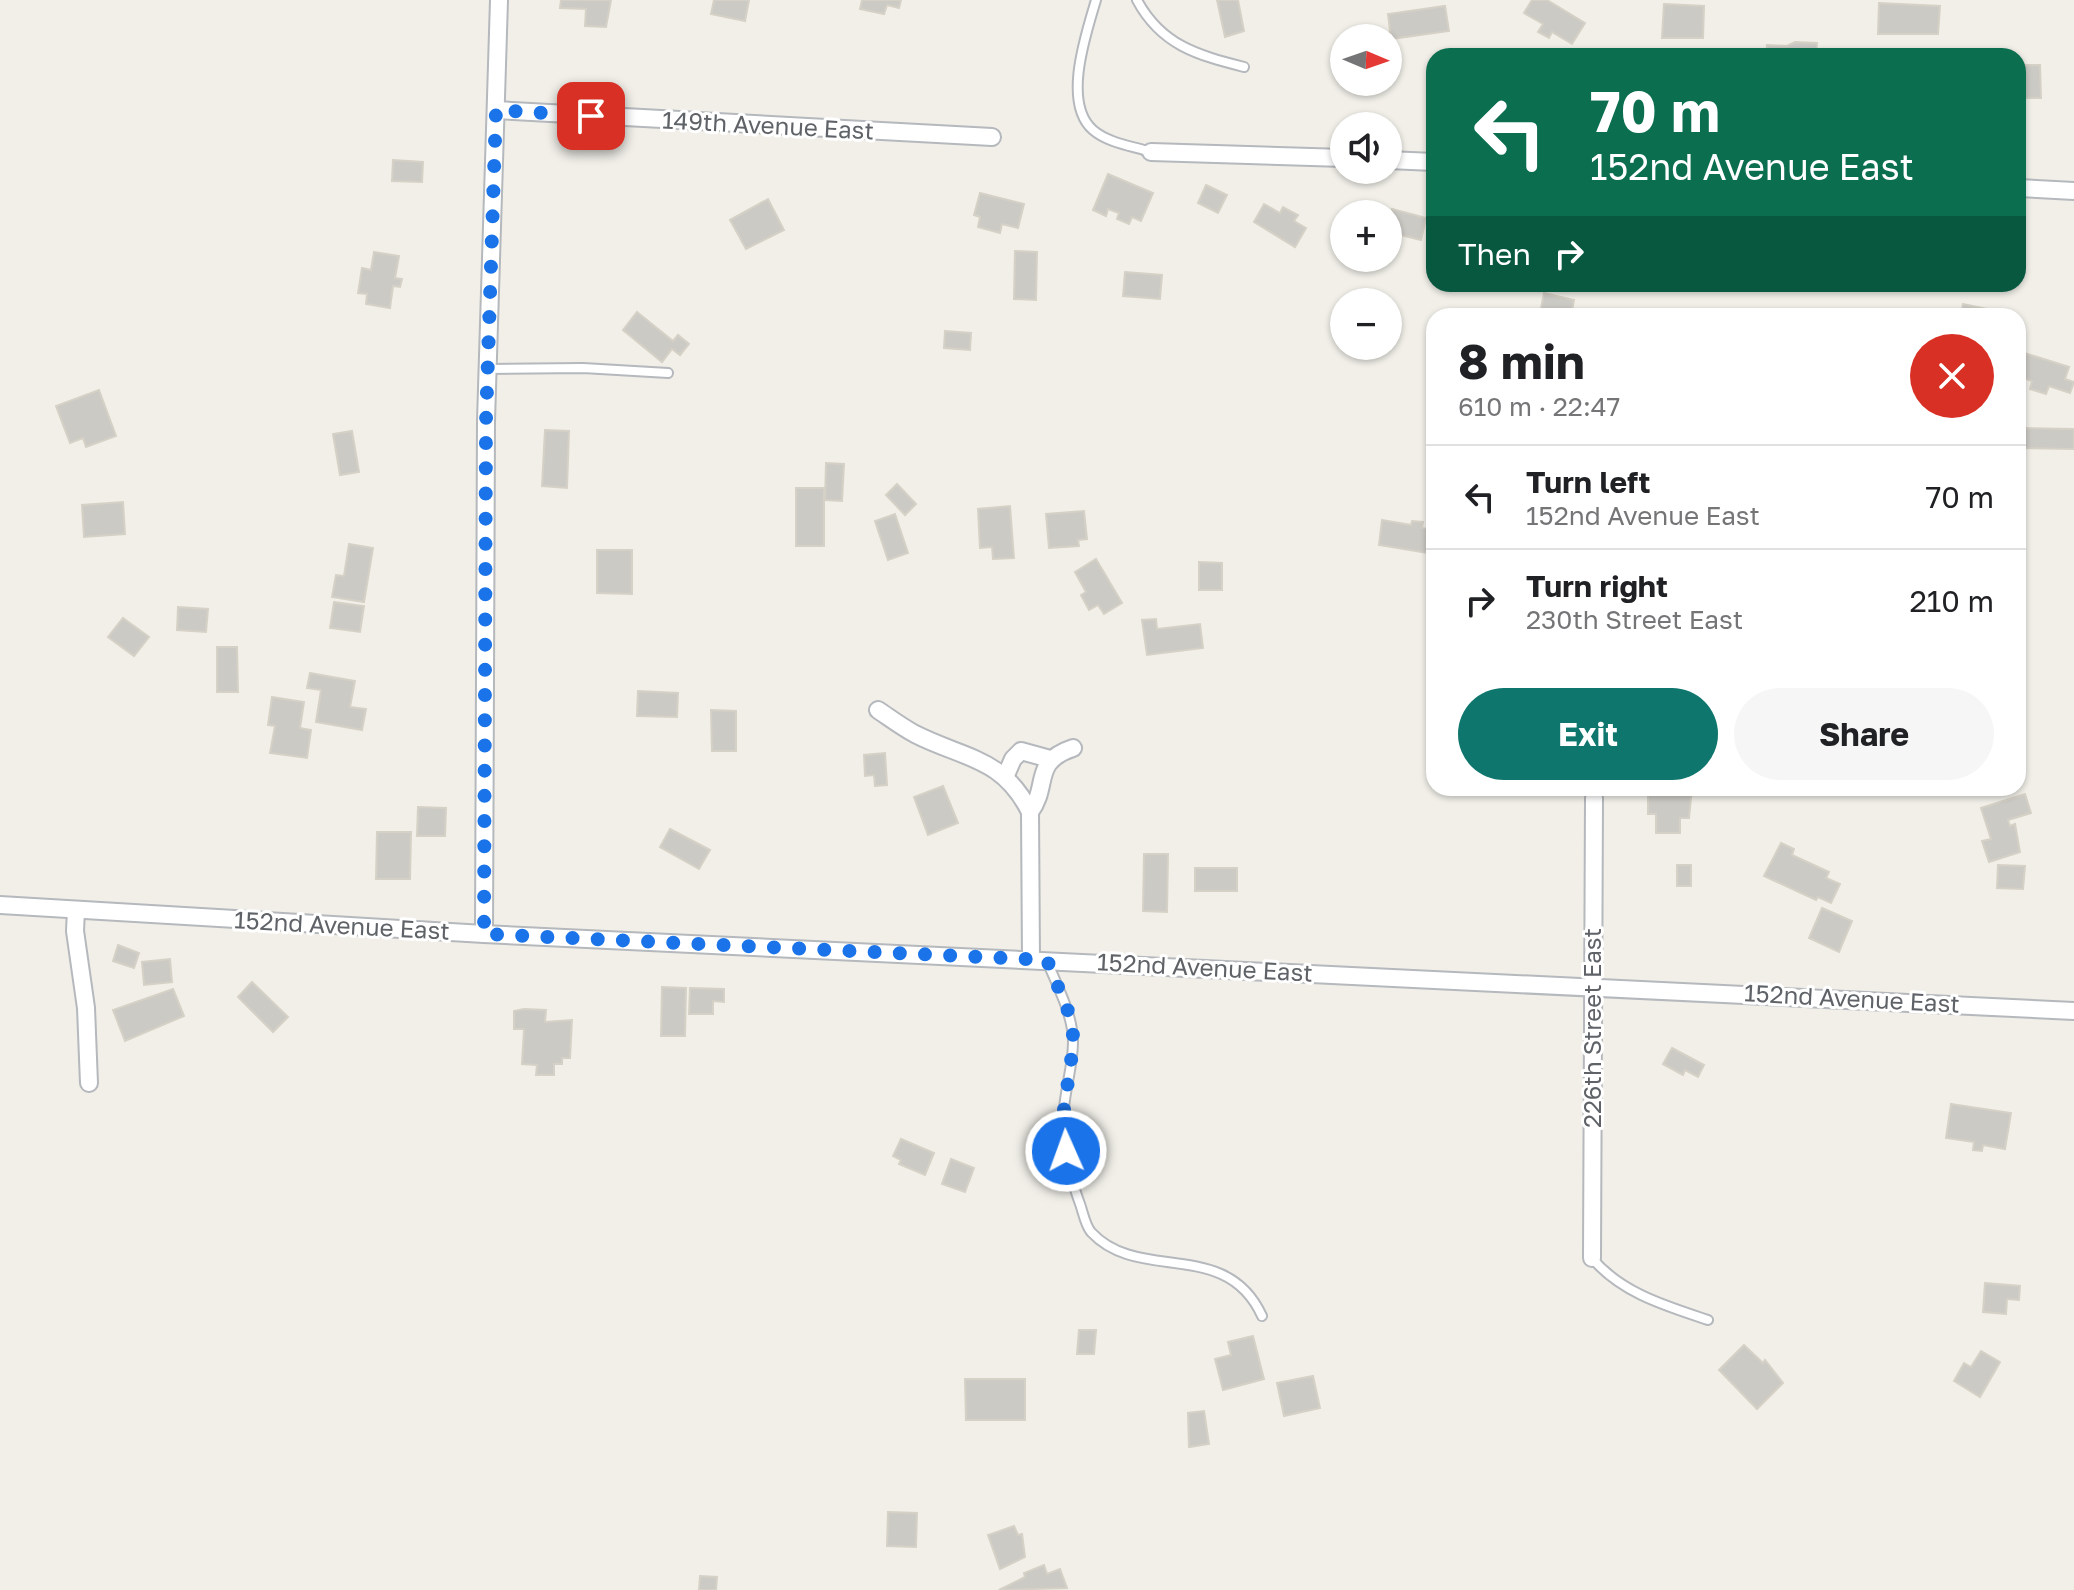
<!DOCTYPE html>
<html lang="en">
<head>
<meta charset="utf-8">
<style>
  :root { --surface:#fff; --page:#f6f6f6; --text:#202124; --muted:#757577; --line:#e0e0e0; --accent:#0f766e }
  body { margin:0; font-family:"Golos Text",sans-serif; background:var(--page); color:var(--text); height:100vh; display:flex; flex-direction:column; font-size:30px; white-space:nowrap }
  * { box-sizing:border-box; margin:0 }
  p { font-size:26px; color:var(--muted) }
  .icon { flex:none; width:44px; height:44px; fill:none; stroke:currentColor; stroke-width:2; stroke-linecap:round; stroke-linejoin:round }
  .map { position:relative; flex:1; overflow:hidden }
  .details { position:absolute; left:1426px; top:308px; width:600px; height:488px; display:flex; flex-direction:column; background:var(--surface); border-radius:24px; box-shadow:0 2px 6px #0004 }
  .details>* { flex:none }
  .guide { position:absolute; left:1426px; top:48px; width:600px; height:244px; border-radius:24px; box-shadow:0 2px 6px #0004; background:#0b6e4f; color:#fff; overflow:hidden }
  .needle { width:52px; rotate:92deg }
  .controls { position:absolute; left:1330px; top:24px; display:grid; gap:16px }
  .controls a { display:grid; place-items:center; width:72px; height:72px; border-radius:50%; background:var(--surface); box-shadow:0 2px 6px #0004; font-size:40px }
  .pin { position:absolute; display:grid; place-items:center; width:68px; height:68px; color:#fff; margin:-34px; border-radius:16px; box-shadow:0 4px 12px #0006 }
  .me { position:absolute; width:88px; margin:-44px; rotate:358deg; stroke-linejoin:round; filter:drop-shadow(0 0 6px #0008) }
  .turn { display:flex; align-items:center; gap:28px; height:168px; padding:0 32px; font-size:36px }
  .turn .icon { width:104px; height:104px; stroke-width:2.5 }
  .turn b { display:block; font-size:56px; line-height:68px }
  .then { display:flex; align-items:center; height:76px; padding:0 32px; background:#0003; gap:16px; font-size:30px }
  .round { display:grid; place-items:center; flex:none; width:84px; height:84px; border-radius:42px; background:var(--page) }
  .overview { display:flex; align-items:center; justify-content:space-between; height:136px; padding:0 32px }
  h1 { font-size:48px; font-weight:700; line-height:60px }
  .button { display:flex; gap:16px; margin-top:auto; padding:16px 32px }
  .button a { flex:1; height:92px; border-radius:48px; background:var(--accent); color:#fff; font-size:32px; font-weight:700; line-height:92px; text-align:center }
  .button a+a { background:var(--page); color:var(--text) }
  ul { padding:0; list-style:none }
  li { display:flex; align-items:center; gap:24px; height:104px; padding:0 32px; border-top:2px solid var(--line) }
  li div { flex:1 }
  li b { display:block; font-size:30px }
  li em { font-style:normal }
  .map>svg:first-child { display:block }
</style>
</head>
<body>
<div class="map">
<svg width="2074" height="1590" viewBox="0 0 2074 1590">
  <rect width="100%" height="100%" fill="#f1efe8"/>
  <!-- building -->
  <g fill="#cccac5" stroke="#d6d1c6" stroke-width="2">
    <polygon points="561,0 611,0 606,27 585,26 586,9 560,8"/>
    <polygon points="714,0 749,0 745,21 711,14"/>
    <polygon points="862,0 901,0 899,8 887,5 884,14 860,9"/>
    <polygon points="1217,0 1238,0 1244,31 1225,37"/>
    <polygon points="1532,0 1547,0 1585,23 1572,44 1552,32 1549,38 1538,32 1543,24 1524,13"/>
    <polygon points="1879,3 1940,6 1938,34 1878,34"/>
    <polygon points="1664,4 1704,6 1703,38 1662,38"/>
    <polygon points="1445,6 1449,31 1391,39 1388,14"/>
    <polygon points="1795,42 1817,43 1816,56 1766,56 1767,45 1787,46"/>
    <polygon points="2020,65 2040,65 2041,98 2020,98"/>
    <polygon points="393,160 423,162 422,182 392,181"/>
    <polygon points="1108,174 1153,193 1141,221 1132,217 1129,224 1117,219 1119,213 1108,209 1106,216 1093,210"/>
    <polygon points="1206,185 1227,195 1218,213 1198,203"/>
    <polygon points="980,193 1024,204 1018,228 1002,224 1000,233 978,227 980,217 974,215"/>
    <polygon points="768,199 784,230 746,249 730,220"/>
    <polygon points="1264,204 1280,213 1283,207 1298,215 1294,221 1306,228 1295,247 1254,222"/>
    <polygon points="1392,209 1426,218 1421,240 1388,232"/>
    <polygon points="1015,251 1037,252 1036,300 1014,299"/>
    <polygon points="374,252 399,256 395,278 402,279 400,287 393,286 390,308 366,304 367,294 358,293 362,268 371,270"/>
    <polygon points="1125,272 1162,275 1160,299 1123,296"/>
    <polygon points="1544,293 1574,300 1571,316 1540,314"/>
    <polygon points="1963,304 1987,309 1985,316 1961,316"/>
    <polygon points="637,312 673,341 678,335 689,344 680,355 672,349 662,362 623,330"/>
    <polygon points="945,331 971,333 970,350 944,348"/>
    <polygon points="2018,351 2069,367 2065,379 2074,382 2070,393 2049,386 2046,394 2030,389 2032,381 2018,376"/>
    <polygon points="99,390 116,436 86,447 83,438 70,443 56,406"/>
    <polygon points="2018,428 2074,429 2074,449 2018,448"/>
    <polygon points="545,430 569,431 567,488 542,486"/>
    <polygon points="352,431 359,472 340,475 333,434"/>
    <polygon points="826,463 844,464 842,501 825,500"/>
    <polygon points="897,484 916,504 905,515 886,495"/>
    <rect x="796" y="488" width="28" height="58"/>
    <polygon points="123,502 125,534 84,537 82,505"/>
    <polygon points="1010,506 1014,558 993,559 992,547 980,548 978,509"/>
    <polygon points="1084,511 1087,539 1078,540 1079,546 1049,548 1046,514"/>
    <polygon points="895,514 908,553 888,560 875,521"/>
    <polygon points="1382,520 1411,525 1412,521 1423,522 1422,528 1434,530 1434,554 1379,545"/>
    <polygon points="349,544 373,548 364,602 332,597 336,575 344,576"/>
    <polygon points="597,550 632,550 632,594 597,593"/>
    <polygon points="1096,559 1122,603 1104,614 1098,605 1089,610 1081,595 1086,592 1075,572"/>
    <polygon points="1199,562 1222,563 1222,590 1199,590"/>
    <polygon points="334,602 364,606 360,632 330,628"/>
    <polygon points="178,607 208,609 206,632 177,630"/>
    <polygon points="123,618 149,637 134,656 108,637"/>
    <polygon points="1156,619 1157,629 1200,624 1203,648 1147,655 1142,620"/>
    <polygon points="217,647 237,647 238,692 217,692"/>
    <polygon points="310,673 355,681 350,707 366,709 362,730 316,722 321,690 307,688"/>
    <polygon points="638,691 678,693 677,717 637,716"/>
    <polygon points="272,697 304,702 300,728 311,730 307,758 270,753 275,726 268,725"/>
    <polygon points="711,710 736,711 736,751 712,751"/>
    <polygon points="885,753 887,785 875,786 874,775 865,776 864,755"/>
    <polygon points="943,786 958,823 928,835 914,797"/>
    <polygon points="1656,788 1692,788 1689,818 1680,818 1680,833 1656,833 1656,814 1648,814 1648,795 1656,795"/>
    <polygon points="2025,794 2031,813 2008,820 2010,826 2015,824 2020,852 1989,862 1982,841 1991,839 1981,808"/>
    <polygon points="418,807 446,808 445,836 417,836"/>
    <polygon points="670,829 710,850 699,869 660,847"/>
    <polygon points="377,832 411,832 410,879 376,879"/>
    <polygon points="1781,843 1794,849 1792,855 1829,872 1826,878 1840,884 1831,903 1818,897 1816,900 1764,876"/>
    <polygon points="1144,854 1168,854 1167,912 1143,911"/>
    <rect x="1677" y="865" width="14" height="21"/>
    <polygon points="1998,865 2025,866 2023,889 1997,888"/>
    <rect x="1195" y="868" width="42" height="23"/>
    <polygon points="1822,908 1852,921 1839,952 1809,938"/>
    <polygon points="118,945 139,953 134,968 113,961"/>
    <polygon points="170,959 172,982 144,985 142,962"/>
    <polygon points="252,982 288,1017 273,1032 238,997"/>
    <polygon points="662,987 686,988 685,1036 661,1036"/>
    <polygon points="690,988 724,989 724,1002 713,1001 713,1014 689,1014"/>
    <polygon points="173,989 184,1016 125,1041 113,1010"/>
    <polygon points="524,1009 546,1010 545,1022 572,1020 570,1058 562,1058 562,1064 554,1064 554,1075 536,1075 537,1065 522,1064 524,1029 514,1029 514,1011"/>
    <polygon points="1672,1048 1704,1065 1698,1077 1685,1070 1683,1075 1663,1064"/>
    <polygon points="1951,1104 2011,1113 2005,1149 1983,1145 1982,1151 1973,1150 1974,1142 1946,1138"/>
    <polygon points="901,1139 934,1153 925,1175 899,1164 901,1160 893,1156"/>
    <polygon points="951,1159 974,1168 965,1192 942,1184"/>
    <polygon points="1985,1283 2020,1286 2019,1300 2007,1299 2006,1314 1983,1312"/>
    <polygon points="1079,1330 1096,1330 1094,1354 1077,1354"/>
    <polygon points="1253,1336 1264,1379 1223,1390 1215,1359 1231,1355 1228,1342"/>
    <polygon points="1744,1345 1763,1363 1765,1360 1783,1383 1757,1409 1719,1370"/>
    <polygon points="1981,1351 2000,1362 1980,1397 1954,1381 1964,1363 1971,1367"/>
    <polygon points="1313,1376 1320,1408 1284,1416 1277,1383"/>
    <polygon points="965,1379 1025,1379 1025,1420 966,1420"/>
    <polygon points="1204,1411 1209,1444 1189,1447 1188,1413"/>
    <polygon points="888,1512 917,1513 916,1547 887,1546"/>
    <polygon points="1014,1526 1018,1535 1022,1534 1025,1557 1000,1569 988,1535"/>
    <polygon points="1044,1565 1047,1574 1060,1569 1067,1588 999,1590 1025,1577 1024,1573"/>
    <polygon points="700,1576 717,1577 716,1590 699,1590"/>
  </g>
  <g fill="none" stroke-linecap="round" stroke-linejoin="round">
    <!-- lane casing -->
    <g stroke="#b5b8bc" stroke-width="12">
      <g id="lane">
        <path d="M1096,0C1086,34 1062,103 1093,130C1108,143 1132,146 1151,152"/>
        <path d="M1137,0C1161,45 1197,55 1244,67"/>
        <polyline points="488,369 583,368 668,373"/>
        <path d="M1047,961C1057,986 1073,1014 1073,1042C1073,1064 1066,1086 1064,1108C1062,1140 1069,1174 1080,1204C1083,1212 1085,1225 1091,1232C1139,1284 1226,1237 1262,1316"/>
        <path d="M1592,1258C1621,1293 1666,1306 1708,1320"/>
      </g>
    </g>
    <!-- street casing -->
    <g stroke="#b5b8bc" stroke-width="20">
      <g id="street">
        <polyline points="496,110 992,137"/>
        <polyline points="1151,152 1344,158"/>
        <polyline points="1388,160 1434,162"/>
        <polyline points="2018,188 2074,191"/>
        <path d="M878,710C890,718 902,727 915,734C964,759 1003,757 1030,812L1031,959"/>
        <polyline points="1006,775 1013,759 1021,751 1050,759"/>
        <path d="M1030,812C1050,785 1031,762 1073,748"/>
        <polyline points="0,905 484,934 2074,1011"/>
        <polyline points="76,910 75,931 86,1008 89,1083"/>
        <polyline points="484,934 486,421 499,0"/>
        <polyline points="1592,1258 1594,798"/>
      </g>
    </g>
    <!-- lane -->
    <use href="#lane" stroke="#fff" stroke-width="8"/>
    <!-- street -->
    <use href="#street" stroke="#fff" stroke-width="16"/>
  </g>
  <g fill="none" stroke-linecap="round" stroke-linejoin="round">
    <!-- route -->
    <polyline stroke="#1a73e8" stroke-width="14" stroke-dasharray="0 25.2" points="591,116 496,110 486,421 484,934 1047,960 1068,1011 1074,1040 1064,1109 1066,1151"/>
  </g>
  <g text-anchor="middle" stroke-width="6" stroke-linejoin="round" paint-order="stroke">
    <!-- street labels -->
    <g font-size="24" fill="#5f6368" stroke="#fff">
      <text transform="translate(768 126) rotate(3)" y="8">149th Avenue East</text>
      <text transform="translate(342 926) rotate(3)" y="8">152nd Avenue East</text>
      <text transform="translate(1205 968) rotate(3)" y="8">152nd Avenue East</text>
      <text transform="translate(1852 999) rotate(3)" y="8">152nd Avenue East</text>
      <text transform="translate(1593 1028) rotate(-90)" y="8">226th Street East</text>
    </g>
  </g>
</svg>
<div class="controls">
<a><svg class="needle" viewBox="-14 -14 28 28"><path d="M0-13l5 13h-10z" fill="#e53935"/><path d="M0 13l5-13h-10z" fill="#757577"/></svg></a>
<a><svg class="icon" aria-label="sound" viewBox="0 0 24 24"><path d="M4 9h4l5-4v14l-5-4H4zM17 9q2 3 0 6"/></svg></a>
<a>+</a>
<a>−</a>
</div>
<div class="pin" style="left:591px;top:116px;background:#d93025"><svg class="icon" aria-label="arrive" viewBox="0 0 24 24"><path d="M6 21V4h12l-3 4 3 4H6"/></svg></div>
<svg class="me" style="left:1066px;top:1151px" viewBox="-20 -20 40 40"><circle r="17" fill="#1a73e8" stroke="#fff" stroke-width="3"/><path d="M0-11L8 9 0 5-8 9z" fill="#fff"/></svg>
<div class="guide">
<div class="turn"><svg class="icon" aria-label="left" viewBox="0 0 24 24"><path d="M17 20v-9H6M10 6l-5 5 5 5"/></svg><div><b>70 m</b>152nd Avenue East</div></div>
<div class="then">Then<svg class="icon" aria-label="right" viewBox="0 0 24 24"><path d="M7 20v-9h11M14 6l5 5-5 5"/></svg></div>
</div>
<section class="details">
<div class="overview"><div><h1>8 min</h1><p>610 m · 22:47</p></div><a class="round" style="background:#d93025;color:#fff"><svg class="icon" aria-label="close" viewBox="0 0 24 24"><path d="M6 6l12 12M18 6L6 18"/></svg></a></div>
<ul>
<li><svg class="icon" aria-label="left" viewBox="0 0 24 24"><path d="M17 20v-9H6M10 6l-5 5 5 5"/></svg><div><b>Turn left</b><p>152nd Avenue East</p></div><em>70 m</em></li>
<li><svg class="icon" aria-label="right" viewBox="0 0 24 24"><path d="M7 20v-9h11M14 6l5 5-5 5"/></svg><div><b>Turn right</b><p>230th Street East</p></div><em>210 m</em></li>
</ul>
<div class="button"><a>Exit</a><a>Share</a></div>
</section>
</div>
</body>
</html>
